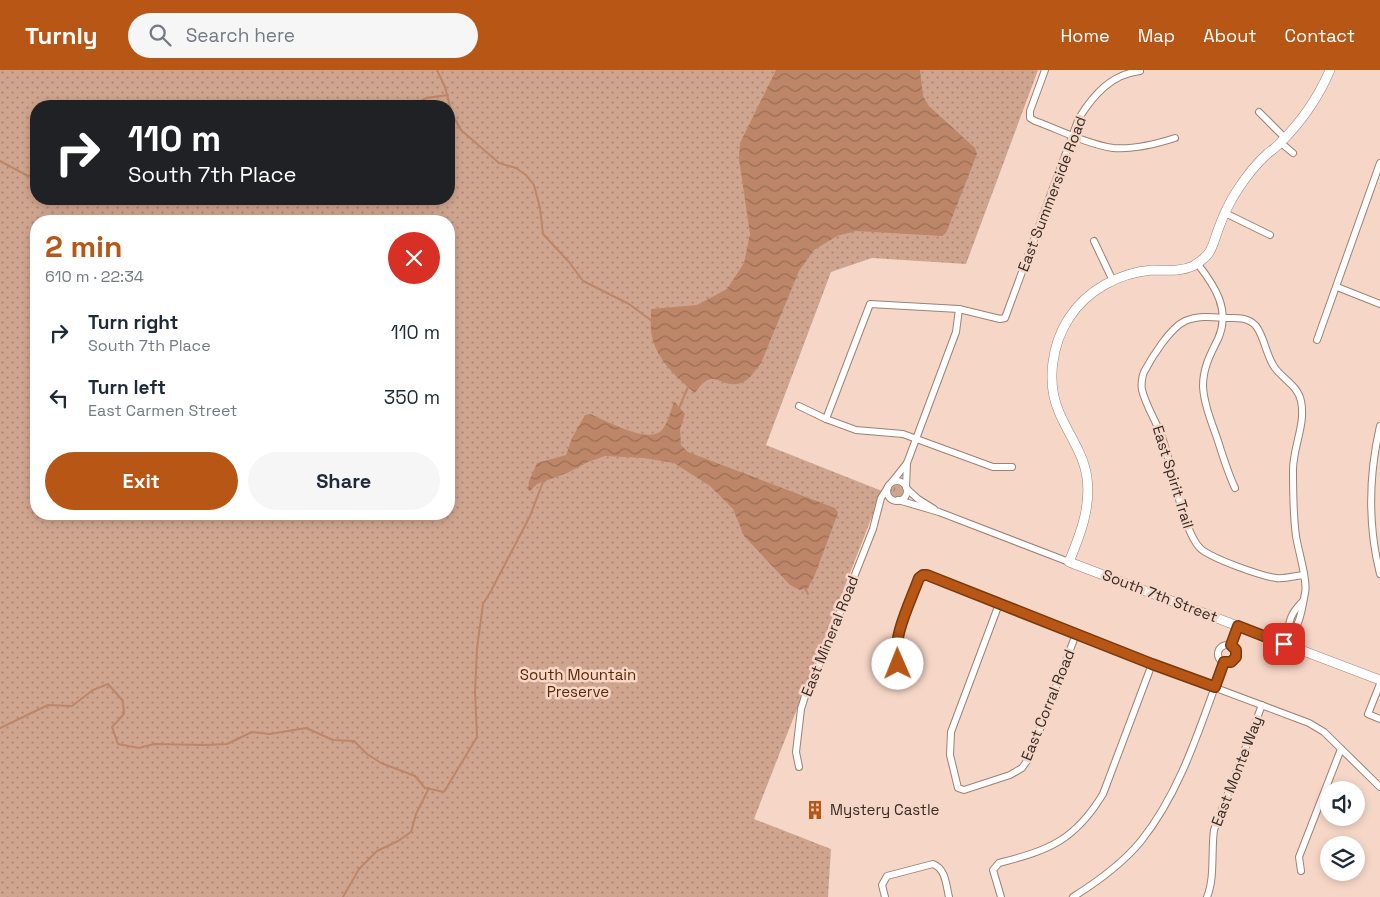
<!DOCTYPE html>
<html lang="en">
<head>
<meta charset="utf-8">
<style>
  :root { --surface:#fff; --page:#f6f6f7; --text:#1f2937; --muted:#747a83; --accent:#b85715 }
  body { margin:0; font-family:"Space Grotesk",sans-serif; background:var(--page); color:var(--text); height:100vh; display:flex; flex-direction:column; font-size:19px; white-space:nowrap }
  * { box-sizing:border-box; margin:0 }
  p { font-size:16px; color:var(--muted) }
  .icon { flex:none; width:28px; height:28px; fill:none; stroke:currentColor; stroke-width:2; stroke-linecap:round; stroke-linejoin:round }
  .map { position:relative; flex:1; overflow:hidden }
  .details { position:absolute; left:30px; top:145px; width:425px; height:305px; display:flex; flex-direction:column; background:var(--surface); border-radius:20px; box-shadow:0 2px 8px #0003 }
  .details>* { flex:none }
  .banner { position:absolute; left:30px; top:30px; width:425px; height:105px; border-radius:20px; box-shadow:0 2px 8px #0003; background:#202124; color:#fff; overflow:hidden }
  .tools { position:absolute; left:1320px; top:711px; display:grid; gap:10px }
  .tools a { display:grid; place-items:center; width:45px; height:45px; border-radius:50%; background:var(--surface); box-shadow:0 2px 8px #0003; font-size:25px }
  .pin { position:absolute; display:grid; place-items:center; width:42px; height:42px; color:#fff; margin:-21px; border-radius:10px; box-shadow:0 2px 8px #0006 }
  .me { position:absolute; width:55px; margin:-28px; rotate:359deg; stroke-linejoin:round; filter:drop-shadow(0 0 4px #0008) }
  .turn { display:flex; align-items:center; gap:18px; height:105px; padding:0 15px; font-size:22px }
  .turn .icon { width:65px; height:65px; stroke-width:2.5 }
  .turn b { display:block; font-size:35px; line-height:42px }
  .round { display:grid; place-items:center; flex:none; width:52px; height:52px; border-radius:26px; background:var(--page) }
  .head { display:flex; align-items:center; justify-content:space-between; height:85px; padding:0 15px }
  h1 { font-size:30px; font-weight:700; line-height:38px; color:var(--accent) }
  .primary-button { display:flex; gap:10px; margin-top:auto; padding:10px 15px }
  .primary-button a { flex:1; height:58px; border-radius:30px; background:var(--accent); color:#fff; font-size:20px; font-weight:700; line-height:58px; text-align:center }
  .primary-button a+a { background:var(--page); color:var(--text) }
  ul { padding:0; list-style:none }
  li { display:flex; align-items:center; gap:15px; height:65px; padding:0 15px }
  li div { flex:1 }
  li b { display:block; font-size:19px }
  li em { font-style:normal }
  header { display:flex; align-items:center; gap:30px; box-sizing:border-box; height:70px; padding:0 25px; background:var(--accent); color:#fff }
  header strong { font-size:24px }
  nav { display:flex; gap:28px; margin-inline-start:auto; font-size:18px }
  .search { width:350px; height:45px; background:var(--page); display:flex; align-items:center; gap:12px; box-sizing:border-box; padding:0 18px; border-radius:28px; color:var(--muted); font-size:19px }
  .map>svg:first-child { display:block }
</style>
</head>
<body>
<header>
<strong>Turnly</strong>
<div class="search"><svg class="icon" aria-label="search" viewBox="0 0 24 24"><circle cx="10" cy="10" r="6"/><path d="M15 15l6 6"/></svg>Search here</div>
<nav><a>Home</a><a>Map</a><a>About</a><a>Contact</a></nav>
</header>
<div class="map">
<svg width="1380" height="827" viewBox="0 0 1380 827">
  <defs>
    <pattern id="grass-tufts" width="24" height="20" patternUnits="userSpaceOnUse" patternTransform="scale(1.25)"><rect width="24" height="20" fill="#d0a58f"/><path d="M3 7l-1-3M5 7V3M7 7l1-3M15 17l-1-3M17 17v-4M19 17l1-3" fill="none" stroke="#aa8775"/></pattern>
    <pattern id="park-dots" width="8" height="8" patternUnits="userSpaceOnUse" patternTransform="scale(1.25)"><rect width="8" height="8" fill="#d0a58f"/><path d="M2 2h.1M6 6h.1" fill="none" stroke="#aa8775" stroke-width="1.8" stroke-linecap="round"/></pattern>
    <pattern id="water-waves" width="16" height="10" patternUnits="userSpaceOnUse" patternTransform="scale(1.25)"><rect width="16" height="10" fill="#bd8668"/><path d="M0 5q4-4 8 0t8 0" fill="none" stroke="#9a6e55"/></pattern>
  </defs>
  <rect width="100%" height="100%" fill="#f6d7c7"/>
  <!-- grass -->
  <circle fill="url(#grass-tufts)" cx="897" cy="421" r="6"/>
  <!-- park -->
  <path fill="url(#park-dots)" fill-rule="evenodd" d="M0,0H1038L966,194L872,188L831,202L766,375L882,421L754,749L831,779L828,827H0ZM36,36H449V129H36ZM36,151H449V444H36Z"/>
  <!-- water -->
  <g fill="url(#water-waves)">
    <path d="M776,0H920L923,26L929,36L975,78L977,84L946,163L942,166L856,161L837,166L814,180L799,201L761,293C756,299 750,310 741,313C720,320 714,294 695,323C678,309 657,290 652,267C650,258 651,248 651,239L697,235L727,219L744,193L750,164L739,89L740,73Z"/>
    <path d="M674,331L685,344L680,359L681,375L688,382L835,438L838,443L814,507L808,518L800,520L790,515L744,466L733,439L710,416L674,393L644,388L605,386L588,392L567,403L537,414L530,421L528,420L529,411L537,393L566,385L572,368L585,345L590,344C605,350 649,375 662,360C667,355 672,338 674,331Z"/>
  </g>
  <g fill="none" stroke-linecap="round" stroke-linejoin="round">
    <!-- stream -->
    <g stroke="#bd8668" stroke-width="2">
      <polyline points="437,0 445,17 452,44 461,60 499,93 516,98 526,105 534,115 540,138 543,164 569,192 583,211 629,234 652,251"/>
      <polyline points="413,36 426,28 448,25"/>
      <polyline points="0,91 28,106 36,104"/>
      <polyline points="679,338 688,317"/>
      <polyline points="805,518 808,524"/>
      <polyline points="0,658 48,635 72,636 93,620 108,614 123,631 124,644 112,657 118,674 139,678 154,674 204,675 227,674 252,662 270,664 306,658 333,670 354,671 367,684 381,693 415,706 425,718 444,722 477,667 475,622 477,578 483,534 491,521 530,446 543,412 545,411"/>
      <polyline points="343,827 359,799 377,781 398,771 411,762 416,744 429,718"/>
    </g>
    <!-- street casing -->
    <g stroke="#9d8173" stroke-width="8">
      <g id="street">
        <path d="M1045,0L1030,41V48L1035,51C1060,60 1087,74 1113,78C1134,80 1156,74 1175,68"/>
        <polyline points="1259,42 1285,68"/>
        <polyline points="1281,73 1293,83"/>
        <polyline points="1225,143 1270,165"/>
        <polyline points="1094,171 1113,211"/>
        <path d="M1197,193C1215,216 1231,240 1218,269C1210,285 1203,298 1203,316C1204,335 1212,353 1218,371C1223,387 1228,403 1235,418"/>
        <polyline points="1337,217 1380,234"/>
        <polyline points="1317,270 1380,93"/>
        <polyline points="799,336 826,349 856,360 903,364 993,397 1012,397"/>
        <path d="M826,349L870,234L959,239L1000,249L1005,248L1079,48C1094,24 1112,4 1140,1"/>
        <path d="M1380,356C1369,404 1368,456 1380,504"/>
        <circle cx="897" cy="421" r="10"/>
        <polyline points="892,412 907,393 956,262 959,239"/>
        <polyline points="906,417 907,393"/>
        <polyline points="907,419 918,429 934,439"/>
        <polyline points="898,430 939,442 1069,492"/>
        <polyline points="999,534 951,662 950,685 958,718 964,720 1010,705 1022,698 1029,688 1076,564"/>
        <path d="M1287,568C1300,559 1302,538 1305,523C1308,511 1298,480 1296,466C1293,444 1293,422 1293,400C1293,377 1306,354 1301,331C1298,316 1283,309 1275,298C1266,286 1265,268 1256,256C1248,247 1237,248 1227,248C1213,247 1198,245 1185,251C1170,258 1152,287 1144,302C1142,306 1141,315 1142,320C1146,336 1156,351 1162,367C1171,392 1183,463 1201,479C1213,489 1261,506 1276,508C1285,509 1295,506 1303,505"/>
        <path d="M1286,570C1290,552 1288,546 1303,531"/>
        <circle cx="1227" cy="584" r="9"/>
        <polyline points="1231,575 1238,556"/>
        <polyline points="909,610 898,594 896,574 919,508 923,505 927,505 1152,594 1309,653 1324,662 1380,717"/>
        <polyline points="1380,614 1368,644 1380,649"/>
        <polyline points="799,697 796,682 801,639 806,623 820,593 873,459 881,428 888,417"/>
        <polyline points="1301,801 1299,787 1341,679"/>
        <path d="M885,827L882,815L887,806L933,794C946,799 946,815 949,827"/>
        <path d="M1001,827L993,800L999,793C1050,780 1075,770 1103,724L1152,594"/>
        <path d="M1073,827C1097,812 1123,793 1141,771C1182,720 1201,653 1224,592"/>
        <path d="M1207,827C1215,808 1211,781 1214,760L1262,635"/>
      </g>
    </g>
    <!-- secondary casing -->
    <g stroke="#9d8173" stroke-width="10">
      <path id="secondary" d="M1330,0C1319,26 1301,52 1281,72C1277,77 1272,80 1267,84C1256,94 1246,107 1238,119C1230,131 1223,146 1218,160C1215,168 1213,178 1208,184C1204,189 1198,193 1193,196C1180,202 1166,200 1152,200C1119,203 1087,220 1069,248C1052,274 1046,312 1059,342C1068,364 1084,384 1087,408C1091,438 1080,465 1069,492L1380,610"/>
    </g>
    <!-- street -->
    <use href="#street" stroke="#fff" stroke-width="6"/>
    <!-- secondary -->
    <use href="#secondary" stroke="#fff" stroke-width="9"/>
  </g>
  <g fill="none" stroke-linecap="round" stroke-linejoin="round">
    <!-- route casing -->
    <g stroke="#78390e" stroke-width="12">
      <path id="route" d="M898,594C891,569 910,533 919,508L923,505H927L1152,594L1215,617L1224,592H1231L1236,587V580L1231,575L1238,556L1284,574"/>
    </g>
    <!-- route -->
    <use href="#route" stroke="#b85715" stroke-width="9"/>
  </g>
  <!-- icons -->
  <defs>
    <g id="building-bare" transform="scale(1.5)"><path d="M-4-6H4V6H1V3H-1V6H-4ZM-2.5-4.3h1.7v1.8h-1.7ZM.8-4.3h1.7v1.8H.8ZM-2.5-1h1.7V.8h-1.7ZM.8-1h1.7V.8H.8Z" fill="#b85715" stroke="#f6d7c7" stroke-width="2.5" paint-order="stroke"/></g>
  </defs>
  <g fill-rule="evenodd">
    <use href="#building-bare" x="815" y="740"/>
  </g>
  <g text-anchor="middle" stroke-width="5" stroke-linejoin="round" paint-order="stroke">
    <!-- street labels -->
    <g font-size="15" fill="#362a24" stroke="#f6d7c7">
      <text transform="translate(1052 124) rotate(-69)" y="5">East Summerside Road</text>
      <text transform="translate(1173 407) rotate(73)" y="5">East Spirit Trail</text>
      <text transform="translate(1160 526) rotate(21)" y="5">South 7th Street</text>
      <text transform="translate(830 566) rotate(-68)" y="5">East Mineral Road</text>
      <text transform="translate(1048 635) rotate(-68)" y="5">East Corral Road</text>
      <text transform="translate(1237 701) rotate(-69)" y="5">East Monte Way</text>
    </g>
    <!-- park labels -->
    <g font-size="15" fill="#5b2704" stroke="#f6d7c7">
      <text x="578" y="610">South Mountain<tspan x="578" dy="17">Preserve</tspan></text>
    </g>
    <!-- poi labels -->
    <g font-size="15" fill="#362a24" stroke="#f6d7c7" text-anchor="start">
      <text x="830" y="745">Mystery Castle</text>
    </g>
  </g>
</svg>
<div class="tools">
<a><svg class="icon" aria-label="sound" viewBox="0 0 24 24"><path d="M4 9h4l5-4v14l-5-4H4zM17 9q2 3 0 6"/></svg></a>
<a><svg class="icon" aria-label="layers" viewBox="0 0 24 24"><path d="M12 4l9 5-9 5-9-5zM3 14l9 5 9-5"/></svg></a>
</div>
<div class="pin" style="left:1284px;top:574px;background:#d93025"><svg class="icon" aria-label="arrive" viewBox="0 0 24 24"><path d="M6 21V4h12l-3 4 3 4H6"/></svg></div>
<svg class="me" style="left:898px;top:594px" viewBox="-20 -20 40 40"><circle r="19" fill="#fff"/><path d="M0-13L10 11 0 6-10 11z" fill="#b85715"/></svg>
<div class="banner">
<div class="turn"><svg class="icon" aria-label="right" viewBox="0 0 24 24"><path d="M7 20v-9h11M14 6l5 5-5 5"/></svg><div><b>110 m</b>South 7th Place</div></div>
</div>
<section class="details">
<div class="head"><div><h1>2 min</h1><p>610 m · 22:34</p></div><a class="round" style="background:#d93025;color:#fff"><svg class="icon" aria-label="close" viewBox="0 0 24 24"><path d="M6 6l12 12M18 6L6 18"/></svg></a></div>
<ul>
<li><svg class="icon" aria-label="right" viewBox="0 0 24 24"><path d="M7 20v-9h11M14 6l5 5-5 5"/></svg><div><b>Turn right</b><p>South 7th Place</p></div><em>110 m</em></li>
<li><svg class="icon" aria-label="left" viewBox="0 0 24 24"><path d="M17 20v-9H6M10 6l-5 5 5 5"/></svg><div><b>Turn left</b><p>East Carmen Street</p></div><em>350 m</em></li>
</ul>
<div class="primary-button"><a>Exit</a><a>Share</a></div>
</section>
</div>
</body>
</html>
